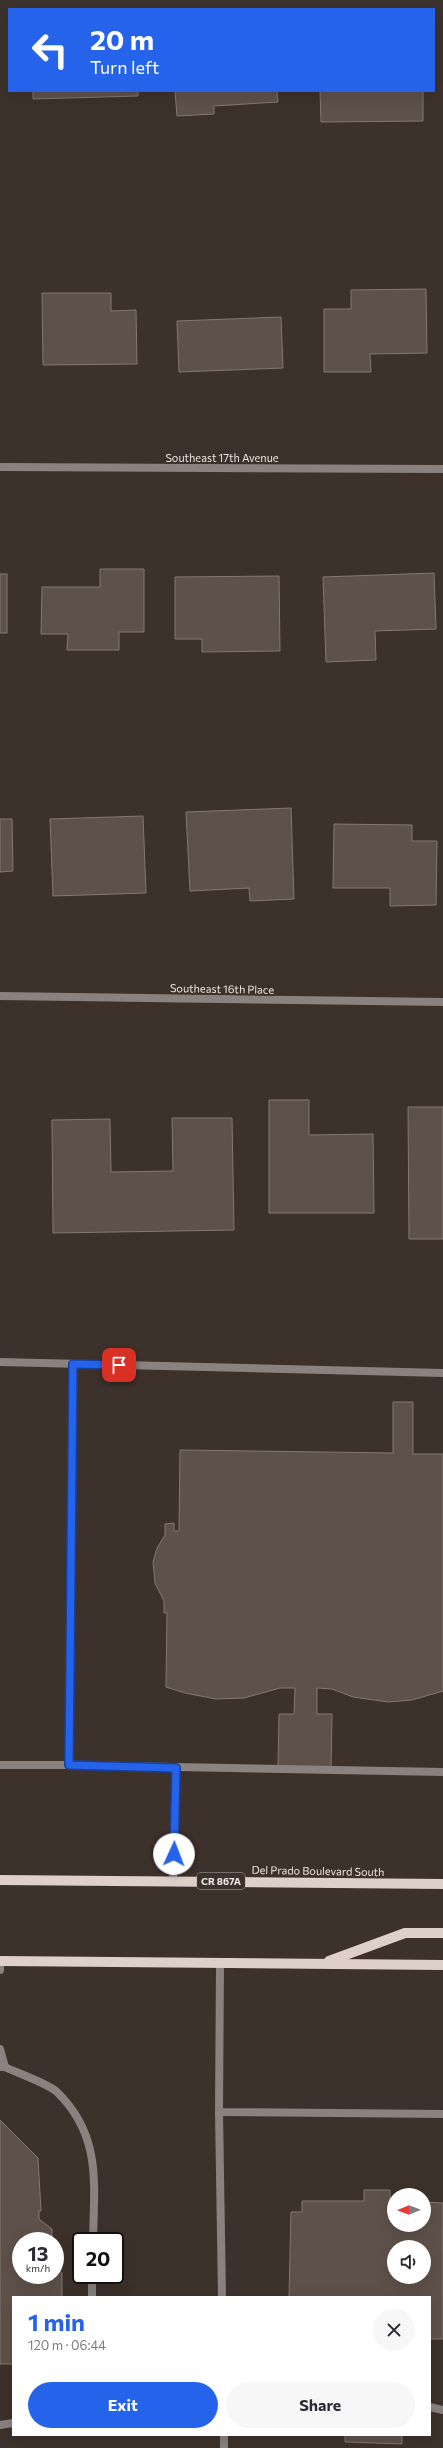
<!DOCTYPE html>
<html lang="en">
<head>
<meta charset="utf-8">
<style>
  :root { --surface:#fff; --page:#f7f7f7; --text:#2b2b33; --muted:#7c7c81; --accent:#2563eb }
  body { margin:0; font-family:Commissioner,sans-serif; background:var(--page); color:var(--text); height:100vh; display:flex; flex-direction:column; font-size:15px; white-space:nowrap }
  * { box-sizing:border-box; margin:0 }
  p { font-size:13px; color:var(--muted) }
  .icon { flex:none; width:22px; height:22px; fill:none; stroke:currentColor; stroke-width:2; stroke-linecap:round; stroke-linejoin:round }
  .map { position:relative; flex:1; overflow:hidden }
  .sheet { position:absolute; left:12px; top:2296px; width:419px; height:140px; display:flex; flex-direction:column; background:var(--surface); border-radius:0px; box-shadow:0 4px 16px #0002 }
  .sheet>* { flex:none }
  .top-card { position:absolute; left:8px; top:8px; width:427px; height:84px; border-radius:0px; box-shadow:0 4px 16px #0002; background:#2563eb; color:#fff; overflow:hidden }
  .needle { width:26px; rotate:269deg }
  .controls { position:absolute; left:387px; top:2188px; display:grid; gap:8px }
  .controls a { display:grid; place-items:center; width:44px; height:44px; border-radius:50%; background:var(--surface); box-shadow:0 4px 16px #0002; font-size:20px }
  .speed { position:absolute; left:12px; top:2232px; display:flex; gap:8px; font-size:20px; font-weight:700; text-align:center }
  .speed>* { display:grid; place-content:center; width:52px; height:52px; border-radius:50%; background:var(--surface); box-shadow:0 4px 16px #0002; line-height:1 }
  .speed small { font-size:10px; font-weight:400 }
  .speed .limit { border:2px solid #111; border-radius:6px; background:#fff; color:#111 }
  .pin { position:absolute; display:grid; place-items:center; width:34px; height:34px; color:#fff; margin:-17px; border-radius:8px; box-shadow:0 2px 6px #0006 }
  .me { position:absolute; width:44px; margin:-22px; rotate:2deg; stroke-linejoin:round; filter:drop-shadow(0 0 3px #0008) }
  .turn { display:flex; align-items:center; gap:14px; height:84px; padding:0 16px; font-size:18px }
  .turn .icon { width:52px; height:52px; stroke-width:2.5 }
  .turn b { display:block; font-size:28px; line-height:34px }
  .round { display:grid; place-items:center; flex:none; width:42px; height:42px; border-radius:21px; background:var(--page) }
  .summary { display:flex; align-items:center; justify-content:space-between; height:68px; padding:0 16px }
  h1 { font-size:24px; font-weight:700; line-height:30px; color:var(--accent) }
  .action { display:flex; gap:8px; margin-top:auto; padding:8px 16px }
  .action a { flex:1; height:46px; border-radius:24px; background:var(--accent); color:#fff; font-size:16px; font-weight:700; line-height:46px; text-align:center }
  .action a+a { background:var(--page); color:var(--text) }
  .map>svg:first-child { display:block }
</style>
</head>
<body>
<div class="map">
<svg width="443" height="2448" viewBox="0 0 443 2448">
  <rect width="100%" height="100%" fill="#3d312b"/>
  <!-- building -->
  <g fill="#5e514a" stroke="#867770" fill-rule="evenodd">
    <polygon points="33,91 138,91 138,96 33,99"/>
    <polygon points="175,91 277,91 278,102 214,106 214,114 177,116"/>
    <polygon points="320,91 423,91 423,121 321,122"/>
    <polygon points="426,289 427,353 370,354 371,372 324,372 324,309 351,309 351,290"/>
    <polygon points="42,293 111,293 111,311 136,310 137,364 43,365"/>
    <polygon points="281,317 283,368 179,372 177,321"/>
    <polygon points="100,569 144,569 144,632 119,632 119,650 67,650 68,634 41,634 42,587 100,587"/>
    <polygon points="434,573 436,629 375,631 376,660 326,662 323,577"/>
    <rect x="0" y="574" width="7" height="59"/>
    <polygon points="279,576 280,651 202,652 202,639 175,639 175,577"/>
    <polygon points="291,808 294,899 250,901 249,888 190,891 186,812"/>
    <polygon points="143,816 146,893 53,896 50,819"/>
    <polygon points="0,819 12,819 13,871 0,872"/>
    <polygon points="334,824 412,825 412,841 437,841 436,905 390,906 390,888 333,888"/>
    <polygon points="269,1100 309,1100 309,1135 373,1134 374,1213 269,1213"/>
    <polygon points="408,1107 443,1107 443,1239 409,1239"/>
    <polygon points="172,1118 232,1118 234,1230 53,1233 52,1120 110,1119 111,1172 173,1171"/>
    <polygon points="393,1402 413,1402 413,1454 443,1454 443,1691 412,1700 388,1702 353,1697 332,1689 317,1688 317,1714 332,1714 331,1768 278,1767 279,1714 294,1714 295,1688 280,1688 244,1698 216,1699 185,1693 166,1687 167,1613 164,1613 164,1601 155,1583 153,1562 157,1548 165,1535 165,1524 174,1523 174,1531 179,1531 180,1450 393,1453"/>
    <polygon points="0,2120 38,2158 41,2211 39,2211 39,2219 52,2229 52,2241 21,2241 21,2275 55,2275 55,2264 62,2273 62,2297 13,2297 13,2364 0,2364"/>
    <path d="M364,2190H390V2202H394V2225H424V2202L443,2203V2339H430V2297H289L291,2212H302V2201H364ZM394,2247H424V2277H394Z"/>
    <polygon points="345,2435 402,2435 402,2444 345,2442"/>
  </g>
  <g fill="none" stroke-linecap="round" stroke-linejoin="round">
    <!-- service -->
    <g stroke="#89827f" stroke-width="8">
      <polyline points="0,1362 443,1373"/>
      <polyline points="73,1364 69,1765 443,1772"/>
      <polyline points="0,1765 69,1765"/>
      <polyline points="173,1881 176,1767"/>
      <polyline points="220,1963 219,2112 443,2114"/>
      <polyline points="0,1970 0,1961"/>
      <polyline points="0,2049 5,2067"/>
      <path d="M0,2067H5C17,2073 49,2084 57,2092C102,2136 94,2184 93,2241"/>
      <polyline points="219,2112 222,2297"/>
      <polyline points="92,2275 92,2297"/>
      <polyline points="430,2407 443,2410"/>
      <polyline points="0,2425 13,2423"/>
      <polyline points="224,2435 224,2448"/>
    </g>
    <!-- minor -->
    <g stroke="#89827f" stroke-width="8">
      <polyline points="0,467 443,469"/>
      <polyline points="0,996 443,1002"/>
    </g>
    <!-- primary -->
    <g stroke="#ded0c9" stroke-width="10">
      <polyline points="0,1880 443,1884"/>
      <polyline points="0,1961 443,1965"/>
      <polyline points="329,1961 405,1933 443,1933"/>
    </g>
  </g>
  <g fill="none" stroke-linecap="round" stroke-linejoin="round">
    <!-- route casing -->
    <g stroke="#184099" stroke-width="10">
      <polyline id="route" points="119,1365 73,1364 69,1765 176,1768 174,1854"/>
    </g>
    <!-- route -->
    <use href="#route" stroke="#2563eb" stroke-width="7"/>
  </g>
  <g text-anchor="middle" stroke-width="4" stroke-linejoin="round" paint-order="stroke">
    <!-- shield labels -->
    <rect fill="#3d312b" stroke="#b8aea9" stroke-width="1" x="197" y="1873" width="48" height="16" rx="3"/>
    <g font-size="10" font-weight="bold" fill="#ece3df">
      <text x="221" y="1885">CR 867A</text>
    </g>
    <!-- street labels -->
    <g font-size="11" fill="#ece3df" stroke="#3d312b">
      <text x="222" y="462">Southeast 17th Avenue</text>
      <text transform="translate(222 989) rotate(1)" y="4">Southeast 16th Place</text>
      <text transform="translate(318 1871) rotate(1)" y="4">Del Prado Boulevard South</text>
    </g>
  </g>
</svg>
<div class="controls">
<a><svg class="needle" viewBox="-14 -14 28 28"><path d="M0-13l5 13h-10z" fill="#e53935"/><path d="M0 13l5-13h-10z" fill="#7c7c81"/></svg></a>
<a><svg class="icon" aria-label="sound" viewBox="0 0 24 24"><path d="M4 9h4l5-4v14l-5-4H4zM17 9q2 3 0 6"/></svg></a>
</div>
<div class="speed"><div>13<small>km/h</small></div><div class="limit">20</div></div>
<div class="pin" style="left:119px;top:1365px;background:#d93025"><svg class="icon" aria-label="arrive" viewBox="0 0 24 24"><path d="M6 21V4h12l-3 4 3 4H6"/></svg></div>
<svg class="me" style="left:174px;top:1854px" viewBox="-20 -20 40 40"><circle r="19" fill="#fff"/><path d="M0-13L10 11 0 6-10 11z" fill="#2563eb"/></svg>
<div class="top-card">
<div class="turn"><svg class="icon" aria-label="left" viewBox="0 0 24 24"><path d="M17 20v-9H6M10 6l-5 5 5 5"/></svg><div><b>20 m</b>Turn left</div></div>
</div>
<section class="sheet">
<div class="summary"><div><h1>1 min</h1><p>120 m · 06:44</p></div><a class="round"><svg class="icon" aria-label="close" viewBox="0 0 24 24"><path d="M6 6l12 12M18 6L6 18"/></svg></a></div>
<div class="action"><a>Exit</a><a>Share</a></div>
</section>
</div>
</body>
</html>
